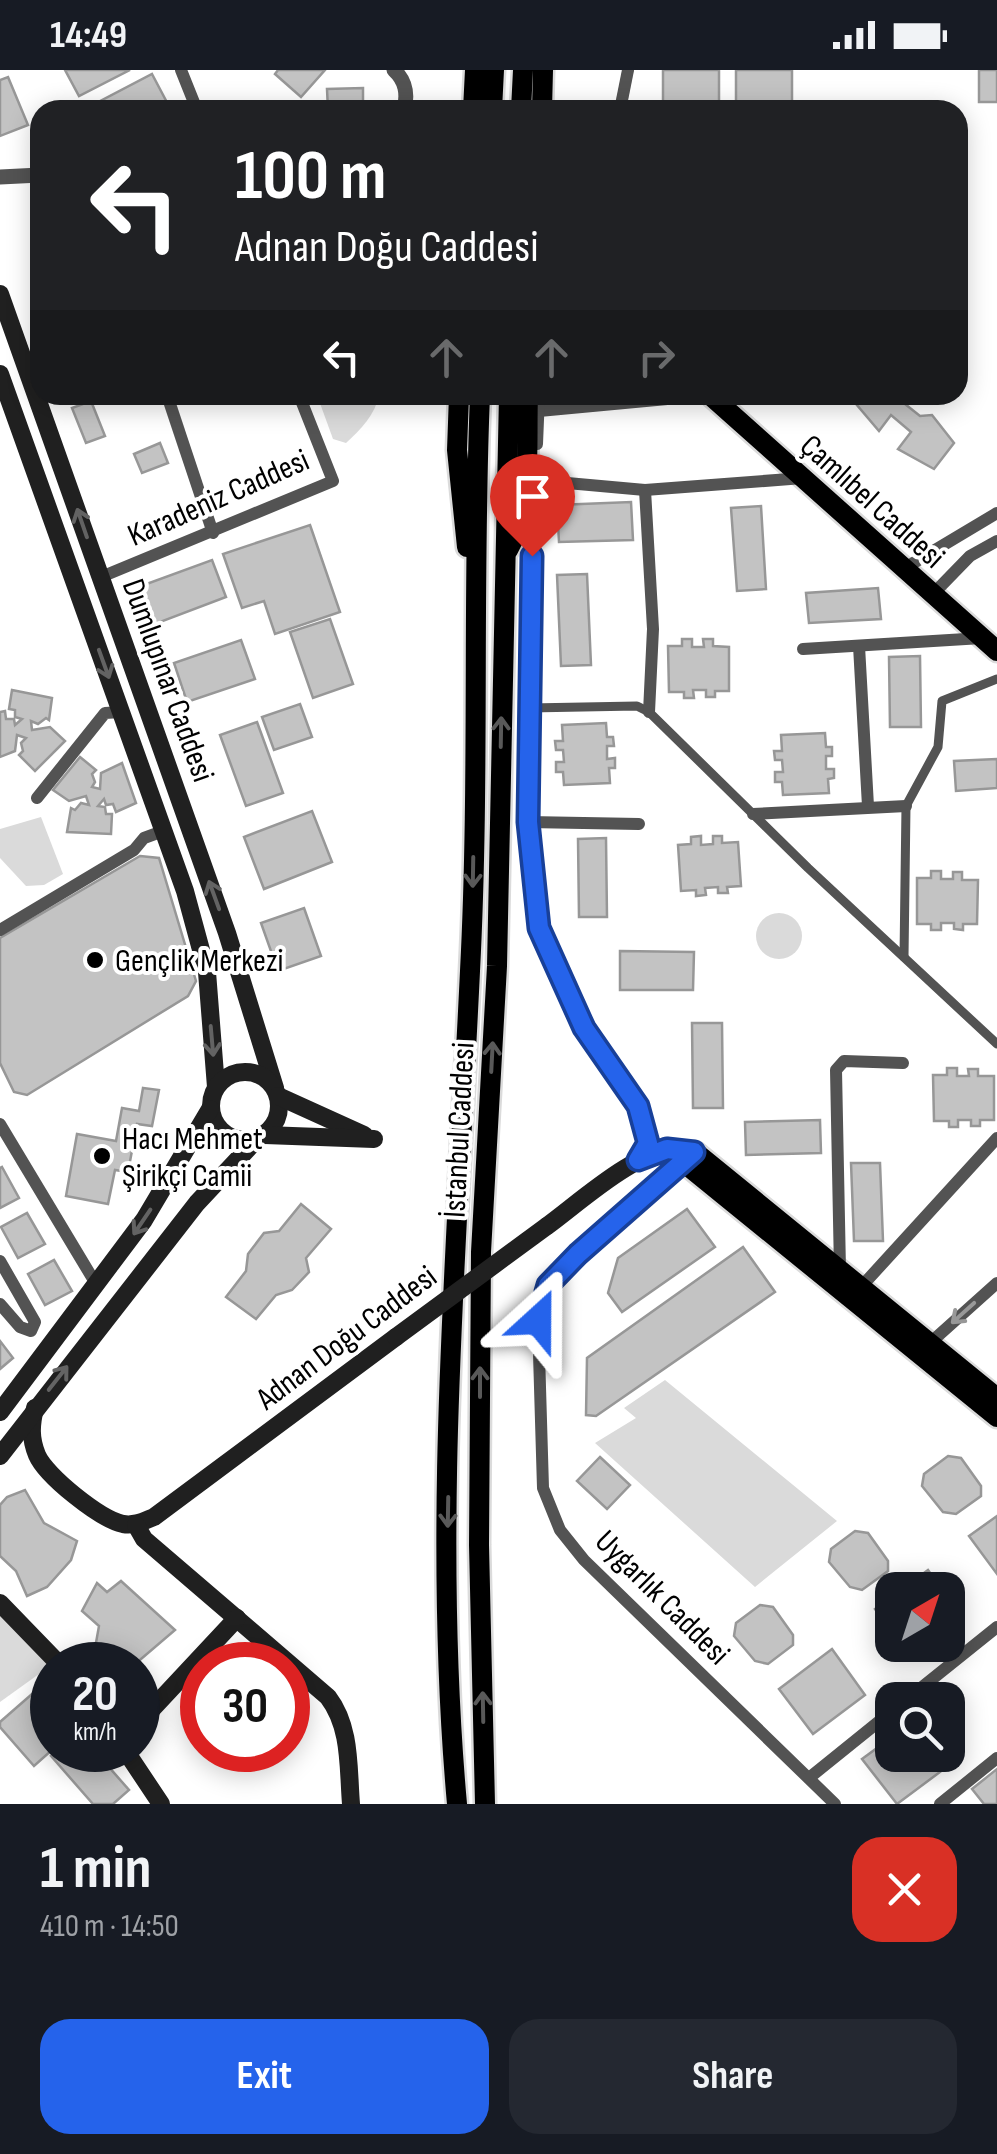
<!DOCTYPE html>
<html lang="en">
<head>
<meta charset="utf-8">
<style>
  :root { --surface:#171b24; --page:#242831; --text:#f1f3f6; --muted:#9ea1a6; --accent:#2563eb }
  body { margin:0; font-family:"Sofia Sans Condensed",sans-serif; background:var(--page); color:var(--text); height:100vh; display:flex; flex-direction:column; font-size:38px; white-space:nowrap }
  * { box-sizing:border-box; margin:0 }
  p { font-size:32px; color:var(--muted) }
  .icon { flex:none; width:55px; height:55px; fill:none; stroke:currentColor; stroke-width:2; stroke-linecap:round; stroke-linejoin:round }
  .map { position:relative; height:1734px; overflow:hidden }
  .side { display:flex; flex-direction:column; background:var(--surface); flex:1 }
  .side>* { flex:none }
  .hud { position:absolute; left:30px; top:30px; width:938px; height:305px; border-radius:30px; box-shadow:0 5px 25px #0003; background:#202124; color:#fff; overflow:hidden }
  .needle { width:65px; rotate:39deg }
  .fabs { position:absolute; left:875px; top:1502px; display:grid; gap:20px }
  .fabs a { display:grid; place-items:center; width:90px; height:90px; border-radius:20px; background:var(--surface); box-shadow:0 5px 25px #0003; font-size:50px }
  .speed { position:absolute; left:30px; top:1572px; display:flex; gap:20px; font-size:50px; font-weight:700; text-align:center }
  .speed>* { display:grid; place-content:center; width:130px; height:130px; border-radius:50%; background:var(--surface); box-shadow:0 5px 25px #0003; line-height:1 }
  .speed small { font-size:25px; font-weight:400 }
  .speed .limit { border:15px solid #d22; background:#fff; color:#111 }
  .pin { position:absolute; display:grid; place-items:center; width:85px; height:85px; color:#fff; margin:-102px -42px; border-radius:50% 50% 50% 0; rotate:-45deg; box-shadow:0 0 10px #0007 }
  .pin .icon { rotate:45deg }
  .me { position:absolute; width:110px; margin:-55px; rotate:24deg; stroke-linejoin:round; filter:drop-shadow(0 0 8px #0008) }
  .turn { display:flex; align-items:center; gap:35px; height:210px; padding:0 40px; font-size:45px }
  .turn .icon { width:130px; height:130px; stroke-width:2.5 }
  .turn b { display:block; font-size:70px; line-height:85px }
  .lanes { display:flex; align-items:center; height:95px; padding:0 40px; background:#0003; justify-content:center; gap:50px; direction:ltr }
  .lanes .off { opacity:.35 }
  .round { display:grid; place-items:center; flex:none; width:105px; height:105px; border-radius:30px; background:var(--page) }
  .overview { display:flex; align-items:center; justify-content:space-between; height:170px; padding:0 40px }
  h1 { font-size:60px; font-weight:700; line-height:75px }
  .button { display:flex; gap:20px; margin-top:auto; padding:20px 40px }
  .button a { flex:1; height:115px; border-radius:30px; background:var(--accent); color:#fff; font-size:40px; font-weight:700; line-height:115px; text-align:center }
  .button a+a { background:var(--page); color:var(--text) }
  .status { display:flex; justify-content:space-between; align-items:center; height:70px; padding:0 50px; background:var(--surface); direction:ltr }
  .status svg { height:28px; fill:currentColor }
  .map>svg:first-child { display:block }
</style>
</head>
<body>
<div class="status"><b>14:49</b><svg viewBox="0 0 49 12"><path d="M0 12V9h3v3zM5 12V6h3v6zM10 12V3h3v9zM15 12V0h3v12zM26 1h20v11H26zM47 4h2v5h-2z"/></svg></div>
<div class="map">
<svg width="997" height="1734" viewBox="0 0 997 1734">
  <rect width="100%" height="100%" fill="#fff"/>
  <!-- green -->
  <g fill="#dadada">
    <path d="M317,325H379C375,345 361,359 346,373L333,369Z"/>
    <polygon points="41,747 63,804 44,815 26,816 0,788 0,759"/>
    <circle cx="779" cy="866" r="23"/>
    <polygon points="665,1310 837,1451 755,1517 595,1373 636,1348 624,1338"/>
    <polygon points="0,1533 57,1591 0,1632"/>
  </g>
  <!-- building -->
  <g fill="#c3c3c3" stroke="#979797" stroke-width="2.5">
    <polygon points="65,0 130,0 79,26"/>
    <polygon points="278,0 325,0 301,27 275,4"/>
    <rect x="663" y="0" width="56" height="39"/>
    <polygon points="736,0 792,0 792,36 736,37"/>
    <rect x="979" y="0" width="18" height="32"/>
    <polygon points="152,4 171,40 85,40 85,39"/>
    <polygon points="8,7 28,55 0,66 0,10"/>
    <polygon points="363,18 363,40 328,40 327,19"/>
    <polygon points="854,325 909,325 911,326 905,334 920,346 932,345 954,373 934,399 898,379 911,362 891,345 879,361 851,328"/>
    <polygon points="91,331 105,366 86,373 72,338"/>
    <polygon points="160,373 168,393 142,403 134,384"/>
    <polygon points="631,432 633,470 559,472 557,435"/>
    <polygon points="761,436 766,519 737,521 731,438"/>
    <polygon points="310,455 340,542 275,564 264,531 242,538 223,484"/>
    <polygon points="212,490 226,527 155,554 141,516"/>
    <polygon points="587,504 591,595 561,596 557,505"/>
    <polygon points="878,518 881,549 809,553 806,523"/>
    <polygon points="330,549 353,614 313,628 290,562"/>
    <polygon points="682,569 692,569 692,577 704,577 703,569 713,569 713,576 729,577 729,621 715,621 715,627 706,627 706,620 693,620 694,628 684,628 684,622 669,622 668,576 682,576"/>
    <polygon points="241,570 255,609 187,632 174,593"/>
    <polygon points="920,586 921,657 890,657 889,587"/>
    <polygon points="12,620 52,628 49,650 46,648 38,654 31,651 32,660 50,657 65,671 35,701 19,685 23,681 21,673 26,668 17,665 15,681 0,687 0,642 5,641 6,649 14,649 15,655 22,649 15,647 15,640 9,639"/>
    <polygon points="300,634 312,667 274,680 262,647"/>
    <polygon points="257,652 283,723 246,736 220,665"/>
    <polygon points="606,653 607,667 613,667 614,676 607,676 607,689 615,688 615,698 609,698 610,713 564,715 563,702 556,702 556,692 564,692 563,680 556,680 555,671 563,671 562,655"/>
    <polygon points="825,663 826,677 832,677 832,686 826,686 826,699 834,699 834,708 828,709 829,723 783,725 782,712 775,712 775,702 783,702 782,690 775,690 774,681 782,681 781,665"/>
    <polygon points="80,687 96,700 92,704 95,712 92,717 100,719 101,703 122,693 136,733 116,742 113,734 106,735 104,729 98,736 105,737 106,744 112,744 111,764 67,762 71,738 75,740 81,733 89,735 86,726 69,731 53,720"/>
    <polygon points="997,689 997,718 956,721 954,691"/>
    <polygon points="312,741 332,792 264,819 244,767"/>
    <polygon points="701,766 701,775 713,774 713,766 722,766 722,773 738,772 741,816 727,817 728,823 718,823 718,817 705,818 706,825 696,826 696,820 681,821 678,775 691,774 691,767"/>
    <polygon points="606,768 607,847 579,847 578,769"/>
    <polygon points="140,786 159,788 196,911 188,926 27,1025 14,1022 0,993 0,868"/>
    <polygon points="931,801 941,801 941,809 953,809 953,802 962,802 962,810 978,810 977,854 963,854 963,860 954,859 954,853 941,853 941,860 931,860 931,854 917,854 917,808 931,808"/>
    <polygon points="304,838 321,886 278,901 261,853"/>
    <polygon points="620,881 694,882 693,920 620,920"/>
    <polygon points="692,953 722,953 723,1038 693,1038"/>
    <polygon points="947,998 957,998 957,1006 969,1006 968,999 978,999 978,1006 994,1006 994,1050 980,1050 980,1056 971,1056 971,1050 958,1050 958,1057 949,1057 949,1051 934,1051 933,1005 947,1005"/>
    <polygon points="143,1018 159,1020 152,1056 137,1054 128,1102 115,1100 108,1134 66,1126 77,1064 116,1071 122,1038 139,1041"/>
    <polygon points="820,1050 821,1083 746,1085 745,1052"/>
    <polygon points="851,1093 880,1093 883,1171 854,1171"/>
    <polygon points="2,1097 19,1128 0,1138 0,1098"/>
    <polygon points="301,1134 331,1159 306,1188 309,1202 292,1220 276,1225 256,1249 226,1227 246,1201 248,1184 264,1163 279,1161"/>
    <polygon points="687,1139 715,1177 622,1242 608,1223 618,1188"/>
    <polygon points="27,1143 45,1174 18,1188 1,1157"/>
    <polygon points="743,1177 775,1222 596,1346 586,1345 587,1288"/>
    <polygon points="54,1190 72,1221 45,1235 28,1204"/>
    <polygon points="0,1271 13,1288 0,1299"/>
    <polygon points="948,1386 961,1388 981,1416 981,1426 956,1444 943,1442 922,1416 924,1404"/>
    <polygon points="600,1387 630,1415 607,1439 577,1411"/>
    <polygon points="25,1420 44,1453 77,1471 71,1490 47,1517 27,1526 16,1501 0,1486 0,1435 7,1427"/>
    <polygon points="997,1446 997,1504 969,1466"/>
    <polygon points="855,1461 868,1463 888,1491 888,1501 862,1520 850,1517 829,1492 831,1479"/>
    <polygon points="928,1500 942,1520 901,1520"/>
    <polygon points="121,1511 175,1560 134,1595 92,1595 99,1556 82,1541 97,1513 107,1522"/>
    <polygon points="892,1526 892,1563 875,1539"/>
    <polygon points="948,1527 961,1545 948,1556"/>
    <polygon points="760,1535 773,1537 793,1565 793,1575 768,1594 755,1591 734,1566 736,1553"/>
    <polygon points="832,1579 865,1625 813,1664 779,1619"/>
    <polygon points="32,1624 52,1647 52,1680 34,1696 0,1657 0,1652"/>
    <polygon points="892,1667 892,1685 941,1685 948,1696 897,1734 862,1689"/>
    <polygon points="58,1680 94,1680 129,1720 113,1734 93,1734 51,1686"/>
    <polygon points="997,1699 997,1734 984,1734 972,1719"/>
  </g>
  <g fill="none" stroke-linecap="round" stroke-linejoin="round">
    <!-- primary casing -->
    <g stroke="#dbdbdb" stroke-width="25">
      <g id="primary">
        <polyline points="710,325 997,581"/>
        <polyline points="667,1079 997,1347"/>
        <polyline points="695,1082 997,1328"/>
      </g>
    </g>
    <!-- trunk casing -->
    <g stroke="#dbdbdb" stroke-width="25">
      <g id="trunk">
        <polyline points="473,40 475,0"/>
        <polyline points="492,40 494,0"/>
        <polyline points="521,40 523,0"/>
        <polyline points="542,40 543,0"/>
        <polyline points="459,325 457,380 467,477"/>
        <path d="M508,480C533,436 526,375 528,325"/>
        <path d="M457,1734C432,1457 457,1178 470,901C480,709 472,517 480,325"/>
        <polyline points="485,1734 479,1475 481,1182 497,896 509,325"/>
      </g>
    </g>
    <!-- pedestrian -->
    <g stroke="#535353" stroke-width="9">
      <polyline points="529,638 637,636 649,642 808,798 997,974"/>
      <polyline points="904,887 906,736 938,677 942,631 997,609"/>
    </g>
    <!-- minor -->
    <g stroke="#535353" stroke-width="12">
      <polyline points="181,0 197,40"/>
      <polyline points="620,40 628,0"/>
      <polyline points="167,325 213,463"/>
      <polyline points="539,341 710,325"/>
      <polyline points="537,374 539,325"/>
      <polyline points="534,410 645,420 803,408"/>
      <polyline points="534,419 528,752 539,858 585,958 638,1036 648,1073 639,1090"/>
      <polyline points="645,420 653,559 649,642"/>
      <polyline points="905,498 997,443"/>
      <polyline points="101,507 333,411 299,325"/>
      <polyline points="933,524 970,486 997,471"/>
      <polyline points="859,576 868,736"/>
      <polyline points="803,579 982,568"/>
      <polyline points="37,728 105,643 121,642"/>
      <polyline points="753,744 906,736"/>
      <polyline points="528,752 639,754"/>
      <polyline points="0,860 134,780 144,768 163,761"/>
      <polyline points="0,1054 96,1214"/>
      <polyline points="688,1088 577,1184 548,1215 538,1250 543,1418 560,1460 584,1490 835,1734"/>
      <polyline points="0,1191 35,1252 31,1261 20,1257 0,1234"/>
      <polyline points="840,1200 836,1000 844,991 903,993"/>
      <polyline points="861,1217 997,1068"/>
      <polyline points="930,1273 997,1213"/>
      <polyline points="906,1630 997,1557"/>
      <polyline points="809,1708 892,1641"/>
      <polyline points="940,1734 997,1688"/>
    </g>
    <!-- tertiary -->
    <g stroke="#535353" stroke-width="15">
      <path d="M394,0C406,11 408,24 404,40"/>
      <polyline points="0,107 40,105"/>
    </g>
    <!-- secondary -->
    <g stroke="#202020" stroke-width="18">
      <polyline points="0,224 227,863 275,1018"/>
      <polyline points="0,304 185,821 207,902 216,1017"/>
      <circle cx="245" cy="1036" r="34"/>
      <polyline points="278,1026 364,1065"/>
      <polyline points="265,1065 374,1069"/>
      <path d="M547,1156C579,1133 640,1076 679,1080"/>
      <path d="M35,1338C31,1355 30,1368 37,1385C46,1406 100,1449 123,1454C135,1456 144,1451 154,1447L396,1267"/>
      <polyline points="0,1342 144,1150 210,1039"/>
      <polyline points="0,1386 197,1133 257,1069"/>
      <path d="M136,1455L144,1469L328,1627C351,1657 348,1697 351,1734"/>
      <polyline points="0,1533 60,1595"/>
      <polyline points="138,1654 237,1548"/>
      <polyline points="125,1680 161,1734"/>
    </g>
    <!-- primary -->
    <use href="#primary" stroke="#000" stroke-width="20"/>
    <!-- trunk -->
    <use href="#trunk" stroke="#000" stroke-width="20"/>
    <!-- secondary-bridge -->
    <polyline stroke="#202020" stroke-width="18" points="396,1267 547,1156"/>
  </g>
  <!-- one-way arrows -->
  <defs><path id="oneway-shaft" d="M-6 0H5M1.5-3L5.5 0L1.5 3" fill="none" stroke-width="1.6" stroke-linecap="round" stroke-linejoin="round" transform="scale(2.5)"/></defs>
  <g stroke="#636363">
    <use href="#oneway-shaft" transform="translate(82 453) rotate(-109)"/>
    <use href="#oneway-shaft" transform="translate(104 594) rotate(70)"/>
    <use href="#oneway-shaft" transform="translate(214 825) rotate(-110)"/>
    <use href="#oneway-shaft" transform="translate(212 971) rotate(85)"/>
    <use href="#oneway-shaft" transform="translate(142 1152) rotate(124)"/>
    <use href="#oneway-shaft" transform="translate(58 1308) rotate(-52)"/>
  </g>
  <g stroke="#595959">
    <use href="#oneway-shaft" transform="translate(501 662) rotate(-89)"/>
    <use href="#oneway-shaft" transform="translate(473 802) rotate(91)"/>
    <use href="#oneway-shaft" transform="translate(492 987) rotate(-87)"/>
    <use href="#oneway-shaft" transform="translate(480 1312) rotate(-90)"/>
    <use href="#oneway-shaft" transform="translate(448 1442) rotate(91)"/>
    <use href="#oneway-shaft" transform="translate(483 1637) rotate(-91)"/>
  </g>
  <use stroke="#989898" href="#oneway-shaft" transform="translate(963 1243) rotate(138)"/>
  <g fill="none" stroke-linecap="round" stroke-linejoin="round">
    <!-- route casing -->
    <g stroke="#184099" stroke-width="25">
      <polyline id="route" points="532,486 528,752 539,858 584,958 638,1036 648,1073 638,1090 667,1079 694,1082 578,1184 548,1215 538,1250"/>
    </g>
    <!-- route -->
    <use href="#route" stroke="#2563eb" stroke-width="18"/>
  </g>
  <!-- markers -->
  <g fill="#000" stroke="#fff" stroke-width="4">
    <circle cx="95" cy="890" r="10"/>
    <circle cx="102" cy="1086" r="10"/>
  </g>
  <g text-anchor="middle" stroke-width="8" stroke-linejoin="round" paint-order="stroke">
    <!-- street labels -->
    <g font-size="32" fill="#000" stroke="#fff">
      <text transform="translate(218 427) rotate(-24)" y="11">Karadeniz Caddesi</text>
      <text transform="translate(873 431) rotate(42)" y="11">Çamlıbel Caddesi</text>
      <text transform="translate(169 610) rotate(70)" y="11">Dumlupınar Caddesi</text>
      <text transform="translate(458 1060) rotate(-87)" y="11">İstanbul Caddesi</text>
      <text transform="translate(346 1267) rotate(-37)" y="11">Adnan Doğu Caddesi</text>
      <text transform="translate(663 1527) rotate(45)" y="11">Uygarlık Caddesi</text>
    </g>
    <!-- poi labels -->
    <g font-size="32" fill="#000" stroke="#fff" text-anchor="start">
      <text x="115" y="901">Gençlik Merkezi</text>
      <text x="122" y="1079">Hacı Mehmet<tspan x="122" dy="37">Şirikçi Camii</tspan></text>
    </g>
  </g>
</svg>
<div class="fabs">
<a><svg class="needle" viewBox="-14 -14 28 28"><path d="M0-13l5 13h-10z" fill="#e53935"/><path d="M0 13l5-13h-10z" fill="#9ea1a6"/></svg></a>
<a><svg class="icon" aria-label="search" viewBox="0 0 24 24"><circle cx="10" cy="10" r="6"/><path d="M15 15l6 6"/></svg></a>
</div>
<div class="speed"><div>20<small>km/h</small></div><div class="limit">30</div></div>
<div class="pin" style="left:532px;top:486px;background:#d93025"><svg class="icon" aria-label="arrive" viewBox="0 0 24 24"><path d="M6 21V4h12l-3 4 3 4H6"/></svg></div>
<svg class="me" style="left:538px;top:1250px" viewBox="-20 -20 40 40"><path d="M0-17L14 15 0 8-14 15z" fill="#2563eb" stroke="#fff" stroke-width="4"/></svg>
<div class="hud">
<div class="turn"><svg class="icon" aria-label="left" viewBox="0 0 24 24"><path d="M17 20v-9H6M10 6l-5 5 5 5"/></svg><div><b>100 m</b>Adnan Doğu Caddesi</div></div>
<div class="lanes"><svg class="icon" aria-label="left" viewBox="0 0 24 24"><path d="M17 20v-9H6M10 6l-5 5 5 5"/></svg><svg class="icon off" aria-label="ahead" viewBox="0 0 24 24"><path d="M12 20V5M6 11l6-6 6 6"/></svg><svg class="icon off" aria-label="ahead" viewBox="0 0 24 24"><path d="M12 20V5M6 11l6-6 6 6"/></svg><svg class="icon off" aria-label="right" viewBox="0 0 24 24"><path d="M7 20v-9h11M14 6l5 5-5 5"/></svg></div>
</div>
</div>
<section class="side">
<div class="overview"><div><h1>1 min</h1><p>410 m · 14:50</p></div><a class="round" style="background:#d93025;color:#fff"><svg class="icon" aria-label="close" viewBox="0 0 24 24"><path d="M6 6l12 12M18 6L6 18"/></svg></a></div>
<div class="button"><a>Exit</a><a>Share</a></div>
</section>
</body>
</html>
